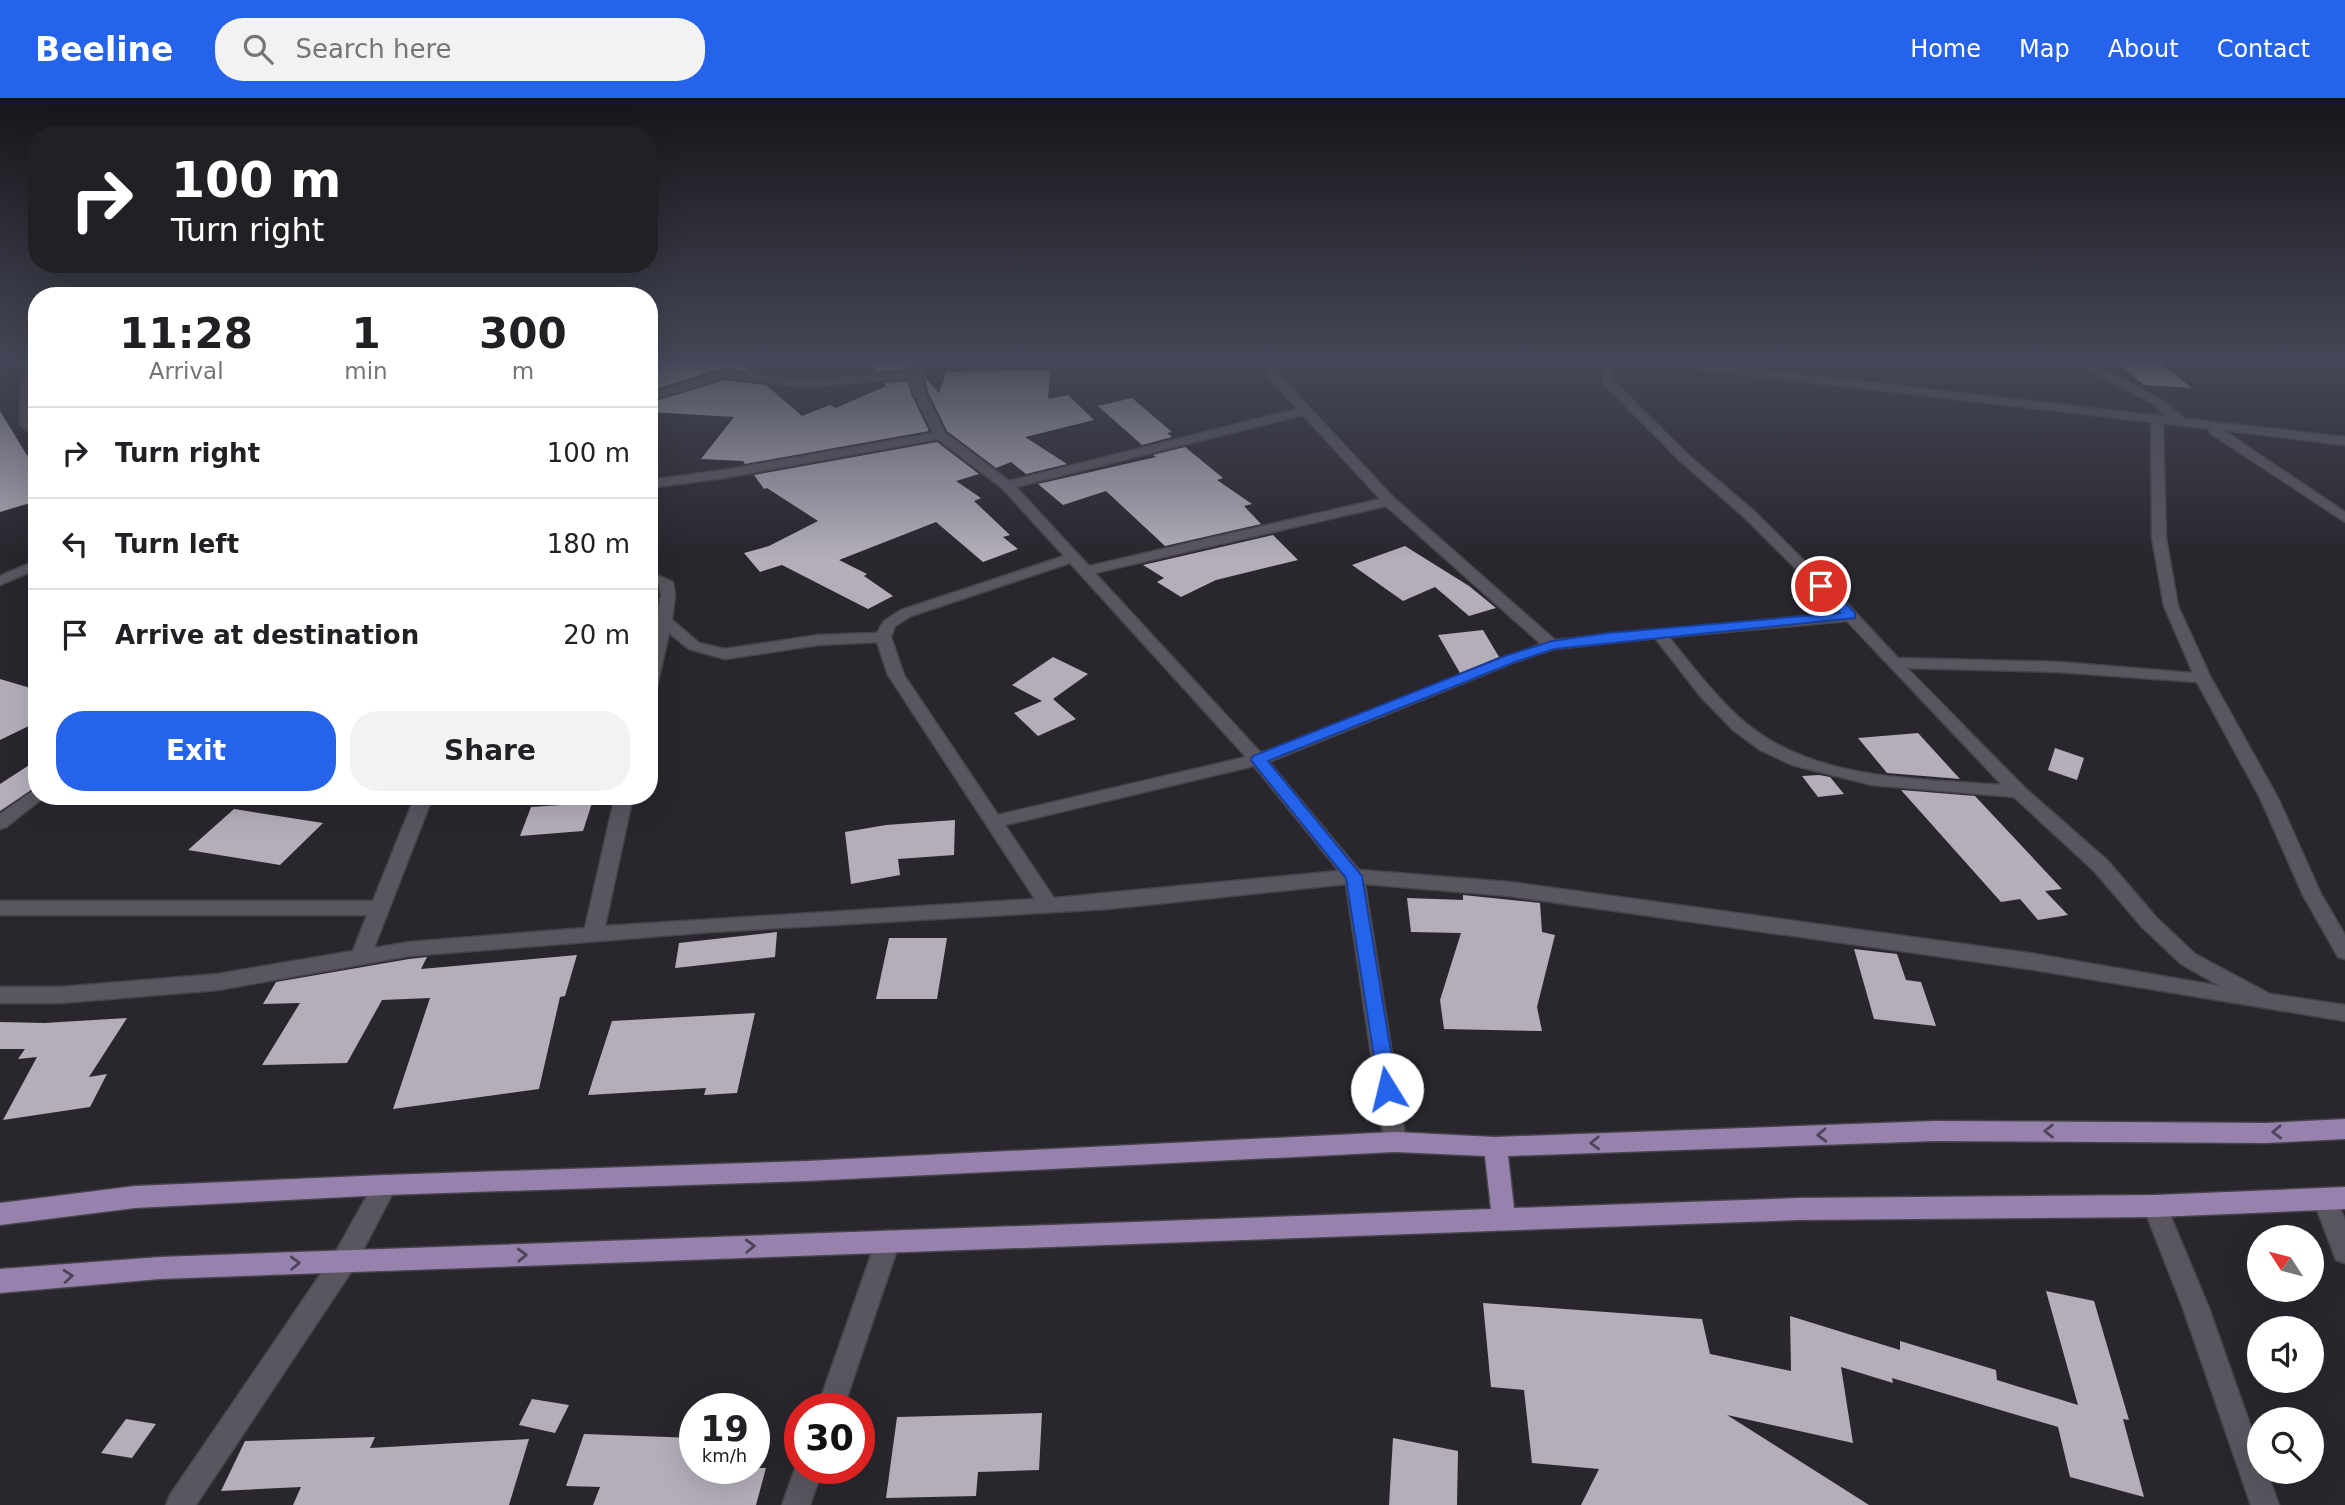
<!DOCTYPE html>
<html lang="en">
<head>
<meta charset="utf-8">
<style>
  :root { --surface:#fff; --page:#f2f2f2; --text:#202124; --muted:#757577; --line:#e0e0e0; --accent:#2563eb }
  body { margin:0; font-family:"DejaVu Sans",sans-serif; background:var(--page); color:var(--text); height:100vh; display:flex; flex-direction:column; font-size:26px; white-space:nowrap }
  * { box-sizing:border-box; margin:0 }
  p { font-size:23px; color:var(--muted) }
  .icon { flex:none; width:38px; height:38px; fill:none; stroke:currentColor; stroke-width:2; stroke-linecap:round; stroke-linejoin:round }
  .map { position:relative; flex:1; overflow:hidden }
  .panel { position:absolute; left:28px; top:189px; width:630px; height:518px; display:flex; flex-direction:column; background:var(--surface); border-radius:28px; box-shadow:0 7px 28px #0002 }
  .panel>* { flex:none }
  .banner { position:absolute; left:28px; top:28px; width:630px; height:147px; border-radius:28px; box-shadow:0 7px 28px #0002; background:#202124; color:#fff; overflow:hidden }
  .needle { width:46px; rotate:306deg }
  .controls { position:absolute; left:2247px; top:1127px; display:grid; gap:14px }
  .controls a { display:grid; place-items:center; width:77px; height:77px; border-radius:50%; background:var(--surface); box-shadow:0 7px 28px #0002; font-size:35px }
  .speed { position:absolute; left:679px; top:1295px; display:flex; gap:14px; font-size:35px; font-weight:700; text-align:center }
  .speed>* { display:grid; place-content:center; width:91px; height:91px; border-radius:50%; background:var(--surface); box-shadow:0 7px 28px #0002; line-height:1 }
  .speed small { font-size:18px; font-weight:400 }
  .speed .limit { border:10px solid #d22; background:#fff; color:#111 }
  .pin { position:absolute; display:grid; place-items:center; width:60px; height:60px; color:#fff; margin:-30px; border:4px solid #fff; border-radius:50%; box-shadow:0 2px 7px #0007 }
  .me { position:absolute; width:77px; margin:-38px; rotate:351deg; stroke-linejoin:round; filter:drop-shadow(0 0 5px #0008) }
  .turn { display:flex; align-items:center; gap:24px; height:147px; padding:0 28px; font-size:32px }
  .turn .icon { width:91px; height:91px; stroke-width:2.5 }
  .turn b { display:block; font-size:49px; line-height:60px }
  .eta { display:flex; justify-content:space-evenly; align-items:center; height:119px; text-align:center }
  .eta b { font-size:42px; font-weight:700; line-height:49px }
  .button { display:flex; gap:14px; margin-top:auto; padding:14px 28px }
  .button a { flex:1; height:80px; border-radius:28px; background:var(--accent); color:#fff; font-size:28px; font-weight:700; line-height:80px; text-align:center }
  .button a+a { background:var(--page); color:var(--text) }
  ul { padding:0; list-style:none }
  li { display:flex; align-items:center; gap:21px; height:91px; padding:0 28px; border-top:2px solid var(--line) }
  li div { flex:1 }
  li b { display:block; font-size:26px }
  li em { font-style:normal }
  header { display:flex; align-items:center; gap:42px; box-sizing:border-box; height:98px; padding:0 35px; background:var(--accent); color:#fff }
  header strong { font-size:33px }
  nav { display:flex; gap:38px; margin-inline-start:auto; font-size:24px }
  .search { width:490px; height:63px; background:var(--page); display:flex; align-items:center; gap:18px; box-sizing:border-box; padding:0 24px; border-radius:28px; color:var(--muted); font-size:26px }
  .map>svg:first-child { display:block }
</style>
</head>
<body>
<header>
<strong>Beeline</strong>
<div class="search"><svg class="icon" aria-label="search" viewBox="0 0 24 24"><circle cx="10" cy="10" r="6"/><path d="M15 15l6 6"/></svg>Search here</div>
<nav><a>Home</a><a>Map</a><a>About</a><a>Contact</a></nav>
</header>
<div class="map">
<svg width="2345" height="1407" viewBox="0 0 2345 1407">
  <rect width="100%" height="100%" fill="#2a262e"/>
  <!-- building -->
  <g fill="#b3aeba">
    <polygon points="649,262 739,262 752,274 723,270 649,293"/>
    <polygon points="891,262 912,262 913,263 909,271 876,274 870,266"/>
    <polygon points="2156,262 2192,290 2144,287 2116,263"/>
    <polygon points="1050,272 1048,301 1068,297 1094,322 1025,339 1067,366 1026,376 1011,364 996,370 947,333 928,294 924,277 939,296 946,274"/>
    <polygon points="725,282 766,287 802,318 830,307 836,310 886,288 884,285 908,283 911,296 929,333 745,366 743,363 701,361 734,319 649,314 649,305"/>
    <polygon points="1132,300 1172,334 1167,335 1172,339 1142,347 1098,308"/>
    <polygon points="0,313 28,359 37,355 37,403 0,414"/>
    <polygon points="937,344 979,376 956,383 981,400 974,403 1010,437 1003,439 1018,451 983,464 936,424 839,462 867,476 864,478 893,498 868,511 782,467 760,474 744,455 769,448 818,423 767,390 764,391 754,377"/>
    <polygon points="1185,349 1223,380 1217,382 1252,406 1244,408 1261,426 1165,448 1106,393 1063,407 1038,386 1156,359 1153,357"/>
    <polygon points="1273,437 1298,462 1216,482 1181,499 1157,484 1164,480 1143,467"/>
    <polygon points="1405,448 1469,488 1496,510 1469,518 1435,489 1403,503 1352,467"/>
    <polygon points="1483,532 1499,559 1460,575 1438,537"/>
    <polygon points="1053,559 1088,576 1053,601 1076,621 1038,638 1014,615 1042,603 1012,587"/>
    <polygon points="0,581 37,592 37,624 0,642"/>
    <polygon points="1918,635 1960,681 1887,675 1858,640"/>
    <polygon points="2055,650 2084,660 2077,682 2048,672"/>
    <polygon points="37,662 37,688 0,713 0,686"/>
    <polygon points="1819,677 1830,679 1844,696 1818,699 1802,678"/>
    <polygon points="1901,692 1975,698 2062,791 2045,793 2068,817 2038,822 2020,801 2001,804"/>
    <polygon points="592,705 583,733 520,738 531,709"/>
    <polygon points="234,711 323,725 280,767 188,752"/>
    <polygon points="955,722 954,757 898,761 900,777 851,786 845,734 886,727"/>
    <polygon points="1463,797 1540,805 1542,834 1555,837 1537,909 1542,933 1444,931 1440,902 1461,835 1411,834 1407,800 1463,802"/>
    <polygon points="777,834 775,859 675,870 679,845"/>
    <polygon points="889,840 947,840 937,901 876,901"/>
    <polygon points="1854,851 1897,856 1906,882 1921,884 1936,928 1874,921"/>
    <polygon points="577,857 565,898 560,899 539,991 393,1011 430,900 382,902 347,965 262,967 300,905 263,906 276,884 409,861 427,859 421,871"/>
    <polygon points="755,915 737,995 704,997 706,990 588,997 612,923"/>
    <polygon points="127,920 89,979 107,976 90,1009 3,1022 37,959 18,961 25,951 0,951 0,924 44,925"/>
    <polygon points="2046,1193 2094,1203 2129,1322 2123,1321 2144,1399 2070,1379 2058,1329 1892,1280 1893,1285 1841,1269 1853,1345 1727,1317 1869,1407 1581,1407 1599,1371 1532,1365 1524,1292 1491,1289 1483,1205 1702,1221 1710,1256 1791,1273 1790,1218 1900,1252 1900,1243 1996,1272 1997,1282 2078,1307"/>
    <polygon points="532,1301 569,1307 555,1335 519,1327"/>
    <polygon points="1042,1315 1039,1372 978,1374 976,1398 886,1400 897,1319"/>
    <polygon points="126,1321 156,1326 132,1360 101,1355"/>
    <polygon points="584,1336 695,1340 695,1370 766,1370 756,1407 593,1407 600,1389 566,1388"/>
    <polygon points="375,1339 370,1350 529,1341 509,1407 293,1407 301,1389 221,1393 245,1343"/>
    <polygon points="1393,1340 1458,1353 1457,1407 1389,1407"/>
  </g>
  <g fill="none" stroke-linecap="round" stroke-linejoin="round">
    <!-- minor casing -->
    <g stroke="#46434a" stroke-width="3">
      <g id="minor">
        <polygon points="21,262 31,262 32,326 37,332 37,343 20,327"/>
        <path d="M917,262H927L921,276L925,295L945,335L1009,383L1297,311L1266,277L1269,262H1279L1278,276L1394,400L1555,542L1840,515L1744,419L1679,362L1603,285L1602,262H1612L1613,282L1687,356L1754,413L1845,503L1898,560L2058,564L2193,575L2164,508L2152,440L2151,324L1646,265L1641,262H1672L2168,319L2152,305L2071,262H2084L2160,301L2185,321L2345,339V347L2223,332L2345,414V424L2210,335L2209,331L2163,325L2166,440L2178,508L2211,580L2278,700L2321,796L2345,837V861L2338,859L2303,797L2260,700L2197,584L2058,574L1907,570L2025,690L2108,763L2156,819L2195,856L2270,896L2345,907V923L2035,872L1509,798L1365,786L1406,1044L1403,1051L1395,1054L1387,1051L1384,1044L1346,786L1107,811L711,834L409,858L218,892L60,905H0V889H60L218,876L353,853L367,817H0V803H373L415,698H433L374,850L409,844L585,830L615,698H633L605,828L1035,801L888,577L877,544L818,547L725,561L689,551L669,535L657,589L649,594V554L661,497L659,486L649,483V474L673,484L675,497L672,522L699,545L725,551L818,537L877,535L884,523L901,512L1064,458L1002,390L938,341L724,380L649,390V382L724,372L933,335L913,295L910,280L806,289L725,279L649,303V296L724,273L806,283L911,273ZM1303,317L1380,401L1089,468L1016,389ZM1386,408L1541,546L1261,655L1095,475ZM1070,465L1246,659L998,717L904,577L891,539L895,528L911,518ZM1847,523L2002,687C1915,680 1813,683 1743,623C1715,598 1692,568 1669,539ZM1655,540L1701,599L1733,632L1760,652L1792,667L1872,687L2014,699L2094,773L2142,829L2181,866L2220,888L2035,856L1509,784L1359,772L1269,664L1515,564L1554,551ZM1254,668L1339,773L1054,800L1005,727Z"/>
        <polygon points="37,462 37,471 0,487 0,478"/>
        <polygon points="37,690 37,698 44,698 43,700 6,729 0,731 0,716"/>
        <polygon points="385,1077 393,1080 397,1087 353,1171 196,1407 166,1407 170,1397 335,1155 377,1080"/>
        <polygon points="2325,1090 2333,1094 2345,1122 2345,1165 2336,1162 2313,1101 2317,1094"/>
        <polygon points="888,1132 897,1135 900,1143 843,1311 817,1311 876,1143 879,1135"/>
        <polygon points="799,1360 800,1370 823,1370 810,1407 782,1407"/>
      </g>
    </g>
    <!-- tertiary casing -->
    <g stroke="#46434a" stroke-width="3">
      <polygon id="tertiary" points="2155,1097 2163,1100 2209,1210 2259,1352 2259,1374 2267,1374 2279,1407 2251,1407 2183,1210 2143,1108 2147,1100"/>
    </g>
    <!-- primary casing -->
    <g stroke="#46434a" stroke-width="3">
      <polygon id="primary" points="2345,1021 2345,1041 2266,1045 1935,1043 1508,1058 1514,1110 1798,1100 2155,1097 2345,1089 2345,1111 2155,1119 1798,1122 160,1181 0,1195 0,1171 160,1159 1491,1111 1485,1058 1395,1054 807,1083 385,1097 135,1110 0,1127 0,1105 135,1088 385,1077 807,1063 1395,1034 1495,1039 1935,1023 2266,1025"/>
    </g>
    <!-- minor -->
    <use href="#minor" fill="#5a5660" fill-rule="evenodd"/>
    <!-- tertiary -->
    <use href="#tertiary" fill="#5a5660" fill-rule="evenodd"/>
    <!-- primary -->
    <use href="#primary" fill="#9682ad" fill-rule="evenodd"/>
  </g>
  <!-- one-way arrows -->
  <defs><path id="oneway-chevron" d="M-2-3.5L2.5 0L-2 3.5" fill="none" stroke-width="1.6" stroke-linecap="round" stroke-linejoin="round" transform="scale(1.75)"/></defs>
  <g stroke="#4f455b">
    <use href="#oneway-chevron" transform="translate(2049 1033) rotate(-180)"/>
    <use href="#oneway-chevron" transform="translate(2277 1034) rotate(178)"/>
    <use href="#oneway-chevron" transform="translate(1822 1037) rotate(178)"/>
    <use href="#oneway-chevron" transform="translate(1595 1045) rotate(178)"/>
    <use href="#oneway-chevron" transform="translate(750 1148) rotate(-2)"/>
    <use href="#oneway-chevron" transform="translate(522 1157) rotate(-2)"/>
    <use href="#oneway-chevron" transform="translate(295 1165) rotate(-2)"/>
    <use href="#oneway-chevron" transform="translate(68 1178) rotate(-5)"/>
  </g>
  <!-- sky -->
  <linearGradient id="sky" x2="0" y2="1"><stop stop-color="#171519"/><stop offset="0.57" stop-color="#444757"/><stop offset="1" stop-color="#444757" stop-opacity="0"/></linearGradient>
  <rect width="2345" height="459" fill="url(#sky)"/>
  <!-- route -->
  <polygon fill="#2563eb" stroke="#184099" stroke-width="2" points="1821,484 1826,485 1855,515 1855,520 1554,551 1515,564 1268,663 1362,778 1397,991 1394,997 1387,999 1380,997 1346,780 1253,665 1251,662 1253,658 1505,558 1552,543 1608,535 1840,515 1815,488"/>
</svg>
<div class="controls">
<a><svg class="needle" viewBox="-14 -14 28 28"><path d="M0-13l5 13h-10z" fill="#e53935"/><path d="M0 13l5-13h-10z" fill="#757577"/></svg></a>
<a><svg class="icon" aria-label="sound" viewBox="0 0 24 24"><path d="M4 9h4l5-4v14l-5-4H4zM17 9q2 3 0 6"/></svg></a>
<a><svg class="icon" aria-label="search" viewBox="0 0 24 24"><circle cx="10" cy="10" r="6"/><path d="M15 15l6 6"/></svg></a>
</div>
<div class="speed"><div>19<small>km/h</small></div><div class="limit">30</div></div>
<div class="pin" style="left:1821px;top:488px;background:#d93025"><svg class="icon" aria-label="arrive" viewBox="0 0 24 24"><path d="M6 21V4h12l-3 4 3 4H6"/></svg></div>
<svg class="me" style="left:1387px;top:991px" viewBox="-20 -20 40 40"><circle r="19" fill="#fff"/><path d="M0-13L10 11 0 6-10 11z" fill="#2563eb"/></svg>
<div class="banner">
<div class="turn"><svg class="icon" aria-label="right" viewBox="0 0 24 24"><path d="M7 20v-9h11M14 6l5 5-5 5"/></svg><div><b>100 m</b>Turn right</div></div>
</div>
<section class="panel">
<div class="eta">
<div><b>11:28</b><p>Arrival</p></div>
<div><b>1</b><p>min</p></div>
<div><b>300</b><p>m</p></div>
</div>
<ul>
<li><svg class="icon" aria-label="right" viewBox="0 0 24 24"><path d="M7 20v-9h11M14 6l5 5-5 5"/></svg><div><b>Turn right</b></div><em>100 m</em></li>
<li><svg class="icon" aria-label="left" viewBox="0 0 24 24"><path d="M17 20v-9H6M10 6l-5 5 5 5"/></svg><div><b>Turn left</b></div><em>180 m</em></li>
<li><svg class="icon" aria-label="arrive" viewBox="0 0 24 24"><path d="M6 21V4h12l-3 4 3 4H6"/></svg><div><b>Arrive at destination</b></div><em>20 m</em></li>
</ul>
<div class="button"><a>Exit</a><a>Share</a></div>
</section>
</div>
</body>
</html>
